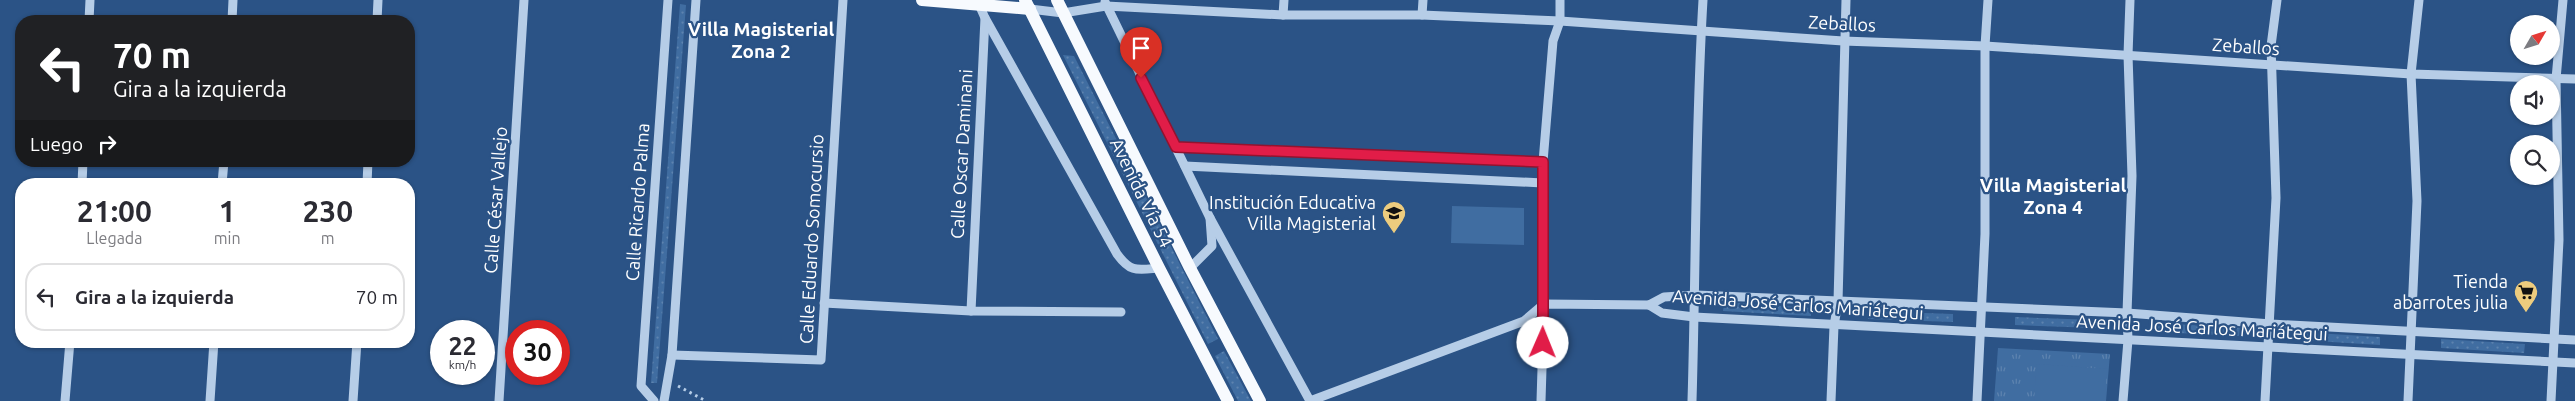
<!DOCTYPE html>
<html lang="es">
<head>
<meta charset="utf-8">
<style>
  :root { --surface:#fff; --page:#f7f7f7; --text:#2b2b33; --muted:#7c7c81; --line:#e1e1e2 }
  body { margin:0; font-family:Ubuntu,sans-serif; background:var(--page); color:var(--text); height:100vh; display:flex; flex-direction:column; font-size:19px; white-space:nowrap }
  * { box-sizing:border-box; margin:0 }
  p { font-size:16px; color:var(--muted) }
  .icon { flex:none; width:28px; height:28px; fill:none; stroke:currentColor; stroke-width:2; stroke-linecap:round; stroke-linejoin:round }
  .map { position:relative; flex:1; overflow:hidden }
  .details { position:absolute; left:15px; top:178px; width:400px; height:170px; display:flex; flex-direction:column; background:var(--surface); border-radius:20px; box-shadow:0 1px 4px #0004 }
  .details>* { flex:none }
  .banner { position:absolute; left:15px; top:15px; width:400px; height:152px; border-radius:20px; box-shadow:0 1px 4px #0004; background:#202124; color:#fff; overflow:hidden }
  .needle { width:32px; rotate:51deg }
  .fabs { position:absolute; left:2510px; top:15px; display:grid; gap:10px }
  .fabs a { display:grid; place-items:center; width:50px; height:50px; border-radius:50%; background:var(--surface); box-shadow:0 1px 4px #0004; font-size:25px }
  .speed { position:absolute; left:430px; top:320px; display:flex; gap:10px; font-size:25px; font-weight:700; text-align:center }
  .speed>* { display:grid; place-content:center; width:65px; height:65px; border-radius:50%; background:var(--surface); box-shadow:0 1px 4px #0004; line-height:1 }
  .speed small { font-size:12px; font-weight:400 }
  .speed .limit { border:8px solid #d22; background:#fff; color:#111 }
  .pin { position:absolute; display:grid; place-items:center; width:42px; height:42px; color:#fff; margin:-51px -21px; border-radius:50% 50% 50% 0; rotate:-45deg; box-shadow:0 0 5px #0007 }
  .pin .icon { rotate:45deg }
  .me { position:absolute; width:55px; margin:-28px; rotate:1deg; stroke-linejoin:round; filter:drop-shadow(0 0 4px #0008) }
  .turn { display:flex; align-items:center; gap:18px; height:105px; padding:0 15px; font-size:22px }
  .turn .icon { width:65px; height:65px; stroke-width:2.5 }
  .turn b { display:block; font-size:35px; line-height:42px }
  .then { display:flex; align-items:center; height:48px; padding:0 15px; background:#0003; gap:10px; font-size:19px }
  .eta { display:flex; justify-content:space-evenly; align-items:center; height:85px; text-align:center }
  .eta b { font-size:30px; font-weight:700; line-height:35px }
  ul { padding:0; list-style:none }
  li { display:flex; align-items:center; gap:15px; height:68px; margin:0 10px 8px; padding:0 5px; border:2px solid var(--line); border-radius:20px }
  li div { flex:1 }
  li b { display:block; font-size:19px }
  li em { font-style:normal }
  .map>svg:first-child { display:block }
</style>
</head>
<body>
<div class="map">
<svg width="2575" height="401" viewBox="0 0 2575 401">
  <defs>
    <pattern id="grass-dots" width="8" height="8" patternUnits="userSpaceOnUse" patternTransform="scale(1.25)"><rect width="8" height="8" fill="#406da1"/><path d="M2 2h.1M6 6h.1" fill="none" stroke="#5d83af" stroke-width="1.8" stroke-linecap="round"/></pattern>
    <pattern id="park-tufts" width="24" height="20" patternUnits="userSpaceOnUse" patternTransform="scale(1.25)"><rect width="24" height="20" fill="#406da1"/><path d="M3 7l-1-3M5 7V3M7 7l1-3M15 17l-1-3M17 17v-4M19 17l1-3" fill="none" stroke="#5d83af"/></pattern>
  </defs>
  <rect width="100%" height="100%" fill="#2b5386"/>
  <!-- grass -->
  <g fill="url(#grass-dots)">
    <polygon points="680,4 686,5 657,383 651,383"/>
    <polygon points="1063,55 1074,56 1218,339 1208,344"/>
    <polygon points="1724,302 1811,308 1811,316 1723,311"/>
    <polygon points="1868,311 1953,314 1953,322 1868,319"/>
    <polygon points="2015,317 2096,320 2096,328 2015,325"/>
    <polygon points="2158,323 2241,328 2240,336 2158,332"/>
    <polygon points="2299,332 2380,337 2380,345 2299,340"/>
    <polygon points="2441,339 2525,344 2524,353 2441,348"/>
    <polygon points="1224,351 1251,401 1238,401 1215,356"/>
  </g>
  <!-- park -->
  <polygon fill="url(#park-tufts)" points="1998,348 2110,354 2106,401 1994,401"/>
  <!-- pitch -->
  <g fill="#406da1">
    <polygon points="1452,206 1524,208 1524,245 1451,243"/>
    <polygon points="2037,364 2107,369 2105,401 2034,401"/>
  </g>
  <g fill="none" stroke-linecap="round" stroke-linejoin="round">
    <!-- path -->
    <polyline stroke="#b6cde7" stroke-width="3" stroke-dasharray="2.5 4" stroke-linecap="butt" points="678,386 706,401"/>
    <!-- minor -->
    <g stroke="#b6cde7" stroke-width="9">
      <polyline points="1105,2 1210,218 1212,246 1190,268"/>
      <polyline points="1030,9 1063,13 1106,6 1283,15 1422,15 1560,21 1843,41 1985,46 2411,74 2575,79"/>
      <polyline points="1283,15 1284,0"/>
      <polyline points="1422,15 1423,0"/>
      <path d="M985,18L1117,254C1131,273 1137,270 1159,268"/>
      <polyline points="89,21 90,0"/>
      <polyline points="232,21 233,0"/>
      <polyline points="377,21 378,0"/>
      <polyline points="1176,147 1543,162"/>
      <polyline points="1185,166 1543,183"/>
      <polyline points="82,184 83,161"/>
      <polyline points="222,184 224,161"/>
      <polyline points="367,184 368,161"/>
      <polyline points="1210,218 1310,401 1524,321 1544,304 1649,305 1664,297 1696,295 2127,313 2271,324 2575,340"/>
      <polyline points="824,303 971,311 1121,312"/>
      <polyline points="1649,305 1662,313 1694,317 2575,363"/>
      <polyline points="971,311 985,18 977,0"/>
      <polyline points="672,355 821,360 843,0"/>
      <polyline points="65,401 70,341"/>
      <polyline points="210,401 214,341"/>
      <polyline points="353,401 357,341"/>
      <polyline points="499,401 524,0"/>
      <polyline points="654,401 641,386 668,0"/>
      <polyline points="664,401 672,355 696,0"/>
      <polyline points="1541,401 1544,304 1543,162 1553,41 1560,21 1560,0"/>
      <path d="M1692,401C1696,267 1695,134 1703,0"/>
      <polyline points="1831,401 1834,326 1838,302 1846,0"/>
      <polyline points="1977,401 1985,234 1985,46 1988,0"/>
      <polyline points="2123,401 2128,340 2127,313 2132,176 2128,55 2130,0"/>
      <polyline points="2265,401 2276,198 2271,46 2277,0"/>
      <polyline points="2408,401 2417,201 2411,74 2419,0"/>
      <polyline points="2551,401 2559,240 2556,79 2563,0"/>
    </g>
    <!-- major -->
    <g stroke="#f7fafe" stroke-width="12">
      <polyline points="922,0 1030,9"/>
      <polyline points="1025,0 1159,268 1228,401"/>
      <polyline points="1057,0 1190,268 1260,401"/>
    </g>
  </g>
  <g fill="none" stroke-linecap="round" stroke-linejoin="round">
    <!-- route casing -->
    <g stroke="#92132f" stroke-width="12">
      <polyline id="route" points="1141,78 1176,147 1543,162 1543,343"/>
    </g>
    <!-- route -->
    <use href="#route" stroke="#e11d48" stroke-width="9"/>
  </g>
  <!-- icons -->
  <defs>
    <g id="school-pin" transform="scale(1.25)"><path d="M0 17L-7.5 6A9.5 9.5 0 1 1 7.5 6Z" fill="#edcc7e" stroke="#2b5386"/><path d="M0-5L7-2L0 1L-7-2ZM-4 1L0 2.5L4 1V4Q0 6-4 4Z" fill="#111"/></g>
    <g id="supermarket-pin" transform="scale(1.25)"><path d="M0 17L-7.5 6A9.5 9.5 0 1 1 7.5 6Z" fill="#edcc7e" stroke="#2b5386"/><path d="M-6-5.5h2.5l.6 2H6L4.5 2H-2.5L-4.4-4H-6ZM-1.5 3.2a1.3 1.3 0 1 0 .1 0ZM3 3.2a1.3 1.3 0 1 0 .1 0Z" fill="#111"/></g>
  </defs>
  <g fill-rule="evenodd">
    <use href="#school-pin" x="1394" y="213"/>
    <use href="#supermarket-pin" x="2526" y="292"/>
  </g>
  <g text-anchor="middle" stroke-width="4.5" stroke-linejoin="round" paint-order="stroke">
    <!-- street labels -->
    <g font-size="18" fill="#fff" stroke="#2b5386">
      <text transform="translate(1842 24) rotate(3)" y="6">Zeballos</text>
      <text transform="translate(2246 47) rotate(4)" y="6">Zeballos</text>
      <text transform="translate(962 154) rotate(-87)" y="6">Calle Oscar Daminani</text>
      <text transform="translate(1141 193) rotate(64)" y="6">Avenida Vía 54</text>
      <text transform="translate(496 200) rotate(-86)" y="6">Calle César Vallejo</text>
      <text transform="translate(638 202) rotate(-86)" y="6">Calle Ricardo Palma</text>
      <text transform="translate(812 239) rotate(-87)" y="6">Calle Eduardo Somocursio</text>
      <text transform="translate(1798 305) rotate(4)" y="6">Avenida José Carlos Mariátegui</text>
      <text transform="translate(2202 328) rotate(3)" y="6">Avenida José Carlos Mariátegui</text>
    </g>
    <!-- poi labels -->
    <g font-size="18" fill="#fff" stroke="#2b5386" text-anchor="end">
      <text x="1376" y="209">Institución Educativa<tspan x="1376" dy="21">Villa Magisterial</tspan></text>
      <text x="2508" y="288">Tienda<tspan x="2508" dy="21">abarrotes julia</tspan></text>
    </g>
    <!-- neighbourhood labels -->
    <g font-size="19" font-weight="bold" fill="#fff" stroke="#2b5386">
      <text x="761" y="36">Villa Magisterial<tspan x="761" dy="22">Zona 2</tspan></text>
      <text x="2053" y="192">Villa Magisterial<tspan x="2053" dy="22">Zona 4</tspan></text>
    </g>
  </g>
</svg>
<div class="fabs">
<a><svg class="needle" viewBox="-14 -14 28 28"><path d="M0-13l5 13h-10z" fill="#e53935"/><path d="M0 13l5-13h-10z" fill="#7c7c81"/></svg></a>
<a><svg class="icon" aria-label="sound" viewBox="0 0 24 24"><path d="M4 9h4l5-4v14l-5-4H4zM17 9q2 3 0 6"/></svg></a>
<a><svg class="icon" aria-label="search" viewBox="0 0 24 24"><circle cx="10" cy="10" r="6"/><path d="M15 15l6 6"/></svg></a>
</div>
<div class="speed"><div>22<small>km/h</small></div><div class="limit">30</div></div>
<div class="pin" style="left:1141px;top:78px;background:#d93025"><svg class="icon" aria-label="arrive" viewBox="0 0 24 24"><path d="M6 21V4h12l-3 4 3 4H6"/></svg></div>
<svg class="me" style="left:1543px;top:343px" viewBox="-20 -20 40 40"><circle r="19" fill="#fff"/><path d="M0-13L10 11 0 6-10 11z" fill="#e11d48"/></svg>
<div class="banner">
<div class="turn"><svg class="icon" aria-label="left" viewBox="0 0 24 24"><path d="M17 20v-9H6M10 6l-5 5 5 5"/></svg><div><b>70 m</b>Gira a la izquierda</div></div>
<div class="then">Luego<svg class="icon" aria-label="right" viewBox="0 0 24 24"><path d="M7 20v-9h11M14 6l5 5-5 5"/></svg></div>
</div>
<section class="details">
<div class="eta">
<div><b>21:00</b><p>Llegada</p></div>
<div><b>1</b><p>min</p></div>
<div><b>230</b><p>m</p></div>
</div>
<ul>
<li><svg class="icon" aria-label="left" viewBox="0 0 24 24"><path d="M17 20v-9H6M10 6l-5 5 5 5"/></svg><div><b>Gira a la izquierda</b></div><em>70 m</em></li>
</ul>
</section>
</div>
</body>
</html>
